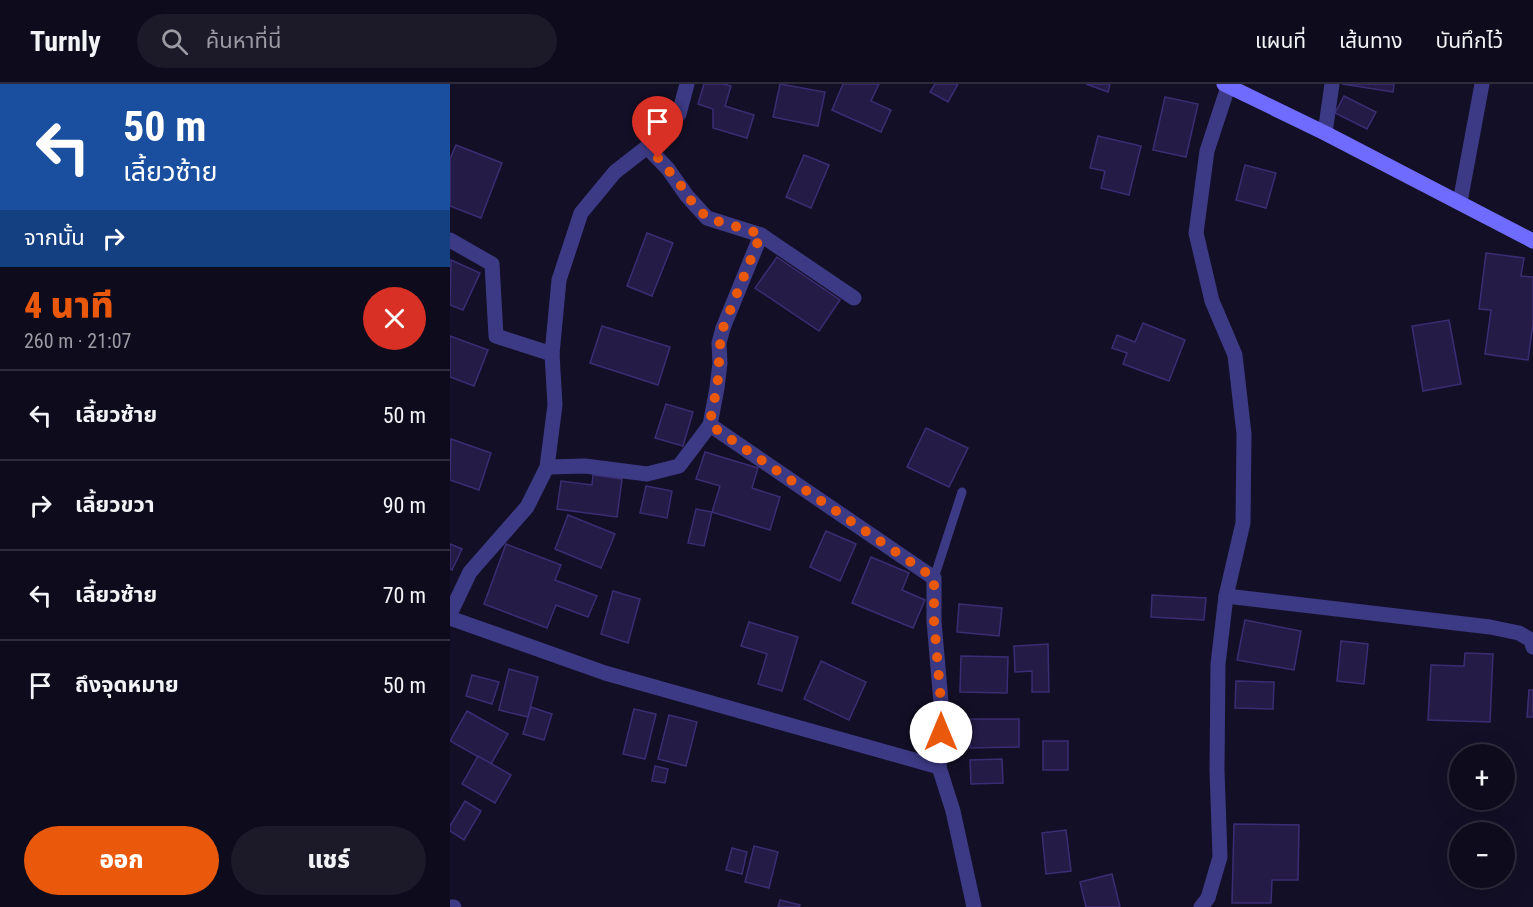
<!DOCTYPE html>
<html lang="th">
<head>
<meta charset="utf-8">
<style>
  :root { --surface:#0e0b1c; --page:#1c1929; --text:#f1f3f6; --muted:#9b9ba3; --line:#2e2b3b; --accent:#ea580c }
  body { margin:0; font-family:"Roboto Condensed","Noto Sans Thai",sans-serif; background:var(--page); color:var(--text); height:100vh; display:flex; flex-direction:column; font-size:22px; white-space:nowrap }
  * { box-sizing:border-box; margin:0 }
  p { font-size:20px; color:var(--muted) }
  .icon { flex:none; width:33px; height:33px; fill:none; stroke:currentColor; stroke-width:2; stroke-linecap:round; stroke-linejoin:round }
  .map { position:relative; flex:1; overflow:hidden }
  .details { display:flex; flex-direction:column; background:var(--surface); width:450px }
  .details>* { flex:none }
  .hud { background:#1a4fa0; color:#fff; overflow:hidden }
  .fabs { position:absolute; left:999px; top:660px; display:grid; gap:12px }
  .fabs a { display:grid; place-items:center; width:66px; height:66px; border-radius:50%; background:var(--surface); box-shadow:0 6px 24px #0002,0 0 0 2px var(--line); font-size:30px }
  .pin { position:absolute; display:grid; place-items:center; width:51px; height:51px; color:#fff; margin:-62px -26px; border-radius:50% 50% 50% 0; rotate:-45deg; box-shadow:0 0 6px #0007 }
  .pin .icon { rotate:45deg }
  .me { position:absolute; width:66px; margin:-33px; rotate:0deg; stroke-linejoin:round; filter:drop-shadow(0 0 4px #0008) }
  .turn { display:flex; align-items:center; gap:21px; height:126px; padding:0 24px; font-size:27px }
  .turn .icon { width:78px; height:78px; stroke-width:2.5 }
  .turn b { display:block; font-size:42px; line-height:51px }
  .then { display:flex; align-items:center; height:57px; padding:0 24px; background:#0003; gap:12px; font-size:22px }
  .round { display:grid; place-items:center; flex:none; width:63px; height:63px; border-radius:32px; background:var(--page) }
  .head { display:flex; align-items:center; justify-content:space-between; height:102px; padding:0 24px }
  h1 { font-size:36px; font-weight:800; line-height:45px; color:var(--accent) }
  .button { display:flex; gap:12px; margin-top:auto; padding:12px 24px }
  .button a { flex:1; height:69px; border-radius:36px; background:var(--accent); color:#fff; font-size:24px; font-weight:800; line-height:69px; text-align:center }
  .button a+a { background:var(--page); color:var(--text) }
  ul { padding:0; list-style:none }
  li { display:flex; align-items:center; gap:18px; height:90px; padding:0 24px; border-top:2px solid var(--line) }
  li div { flex:1 }
  li b { display:block; font-size:22px }
  li em { font-style:normal }
  header { display:flex; align-items:center; gap:36px; box-sizing:border-box; height:84px; padding:0 30px; background:var(--surface); border-bottom:2px solid var(--line) }
  header strong { font-size:28px }
  nav { display:flex; gap:33px; margin-inline-start:auto; font-size:21px }
  .search { width:420px; height:54px; background:var(--page); display:flex; align-items:center; gap:15px; box-sizing:border-box; padding:0 21px; border-radius:33px; color:var(--muted); font-size:22px }
  main { display:flex; flex:1; min-height:0 }
  .map>svg:first-child { display:block }
</style>
</head>
<body>
<header>
<strong>Turnly</strong>
<div class="search"><svg class="icon" aria-label="search" viewBox="0 0 24 24"><circle cx="10" cy="10" r="6"/><path d="M15 15l6 6"/></svg>ค้นหาที่นี่</div>
<nav><a>แผนที่</a><a>เส้นทาง</a><a>บันทึกไว้</a></nav>
</header>
<main>
<section class="details">
<div class="hud">
<div class="turn"><svg class="icon" aria-label="left" viewBox="0 0 24 24"><path d="M17 20v-9H6M10 6l-5 5 5 5"/></svg><div><b>50 m</b>เลี้ยวซ้าย</div></div>
<div class="then">จากนั้น<svg class="icon" aria-label="right" viewBox="0 0 24 24"><path d="M7 20v-9h11M14 6l5 5-5 5"/></svg></div>
</div>
<div class="head"><div><h1>4 นาที</h1><p>260 m · 21:07</p></div><a class="round" style="background:#d93025;color:#fff"><svg class="icon" aria-label="close" viewBox="0 0 24 24"><path d="M6 6l12 12M18 6L6 18"/></svg></a></div>
<ul>
<li><svg class="icon" aria-label="left" viewBox="0 0 24 24"><path d="M17 20v-9H6M10 6l-5 5 5 5"/></svg><div><b>เลี้ยวซ้าย</b></div><em>50 m</em></li>
<li><svg class="icon" aria-label="right" viewBox="0 0 24 24"><path d="M7 20v-9h11M14 6l5 5-5 5"/></svg><div><b>เลี้ยวขวา</b></div><em>90 m</em></li>
<li><svg class="icon" aria-label="left" viewBox="0 0 24 24"><path d="M17 20v-9H6M10 6l-5 5 5 5"/></svg><div><b>เลี้ยวซ้าย</b></div><em>70 m</em></li>
<li><svg class="icon" aria-label="arrive" viewBox="0 0 24 24"><path d="M6 21V4h12l-3 4 3 4H6"/></svg><div><b>ถึงจุดหมาย</b></div><em>50 m</em></li>
</ul>
<div class="button"><a>ออก</a><a>แชร์</a></div>
</section>
<div class="map">
<svg width="1083" height="823" viewBox="0 0 1083 823">
  <rect width="100%" height="100%" fill="#130f26"/>
  <!-- building -->
  <g fill="#241b47" stroke="#3b2d73" stroke-width="1.5">
    <polygon points="254,0 274,0 281,2 275,22 304,31 297,54 263,44 263,25 248,20"/>
    <polygon points="330,0 375,8 368,42 323,33"/>
    <polygon points="393,0 429,0 421,17 441,26 431,48 382,26"/>
    <polygon points="485,0 508,0 498,18 480,8"/>
    <polygon points="636,0 660,0 658,8"/>
    <polygon points="892,0 944,0 943,8"/>
    <polygon points="894,12 926,28 917,45 885,29"/>
    <polygon points="715,13 748,20 736,73 703,66"/>
    <polygon points="648,52 691,62 679,111 651,104 655,87 640,84"/>
    <polygon points="6,61 52,79 31,134 0,122 0,75"/>
    <polygon points="354,71 379,81 361,124 336,113"/>
    <polygon points="795,81 826,89 816,124 786,116"/>
    <polygon points="197,149 223,159 202,212 177,202"/>
    <polygon points="1036,169 1074,174 1071,192 1083,193 1083,240 1078,276 1035,270 1041,226 1029,225"/>
    <polygon points="327,173 390,216 369,247 305,204"/>
    <polygon points="1,176 30,189 13,226 0,221"/>
    <polygon points="999,236 1011,300 973,307 962,242"/>
    <polygon points="693,239 735,256 719,297 673,280 677,269 662,264 667,251 685,258"/>
    <polygon points="152,242 220,263 208,301 140,279"/>
    <polygon points="0,252 38,266 24,302 0,293"/>
    <polygon points="216,320 243,328 233,362 205,354"/>
    <polygon points="476,344 518,364 499,403 457,383"/>
    <polygon points="1,355 41,369 29,406 0,396"/>
    <polygon points="255,368 308,384 302,404 330,413 320,446 262,428 270,402 246,395"/>
    <polygon points="143,391 172,395 167,433 107,425 111,397 142,401"/>
    <polygon points="196,402 222,407 217,434 190,429"/>
    <polygon points="246,425 262,428 254,462 238,459"/>
    <polygon points="118,431 165,450 151,484 105,465"/>
    <polygon points="376,447 406,460 390,497 360,483"/>
    <polygon points="0,460 12,465 2,486 0,485"/>
    <polygon points="56,460 111,481 105,496 147,512 138,533 106,521 97,544 34,520"/>
    <polygon points="421,473 459,489 452,506 475,516 463,544 402,519"/>
    <polygon points="163,507 190,515 178,559 151,550"/>
    <polygon points="702,511 756,514 754,536 701,533"/>
    <polygon points="509,520 552,524 549,552 507,548"/>
    <polygon points="795,536 851,547 844,586 787,576"/>
    <polygon points="299,538 348,553 332,607 308,600 317,570 291,562"/>
    <polygon points="891,557 918,560 914,600 887,597"/>
    <polygon points="598,560 599,608 582,608 582,587 565,588 564,562"/>
    <polygon points="1015,569 1043,570 1040,638 978,636 981,581 1014,582"/>
    <polygon points="511,572 558,573 557,609 510,608"/>
    <polygon points="371,577 416,598 399,636 354,615"/>
    <polygon points="59,585 88,593 78,633 49,626"/>
    <polygon points="22,591 49,598 42,620 16,612"/>
    <polygon points="786,597 824,598 823,625 785,624"/>
    <polygon points="1079,606 1083,606 1083,633 1077,633"/>
    <polygon points="81,623 102,630 94,656 73,650"/>
    <polygon points="184,625 206,630 195,675 173,670"/>
    <polygon points="17,627 58,650 41,680 0,657"/>
    <polygon points="219,631 247,638 236,682 208,675"/>
    <polygon points="520,635 569,635 569,663 520,664"/>
    <rect x="593" y="657" width="25" height="29"/>
    <polygon points="28,672 61,691 45,719 12,700"/>
    <polygon points="552,675 553,699 521,700 520,676"/>
    <polygon points="205,682 218,685 215,699 202,697"/>
    <polygon points="15,717 31,727 14,756 0,747 0,742"/>
    <polygon points="784,740 849,741 848,796 822,796 821,819 782,819"/>
    <polygon points="616,746 621,787 596,790 592,749"/>
    <polygon points="304,762 328,768 319,804 295,798"/>
    <polygon points="282,764 297,768 292,790 276,786"/>
    <polygon points="662,790 670,823 636,823 630,798"/>
    <polygon points="330,816 350,821 349,823 328,823"/>
  </g>
  <g fill="none" stroke-linecap="round" stroke-linejoin="round">
    <!-- lane -->
    <polyline stroke="#3d3a85" stroke-width="9" points="484,494 512,408"/>
    <!-- street -->
    <g stroke="#3d3a85" stroke-width="15">
      <polyline points="875,49 882,0"/>
      <polyline points="197,63 218,85 237,112 257,134 311,151 404,214"/>
      <polyline points="1010,118 1032,0"/>
      <polyline points="0,156 42,180 46,252 102,270"/>
      <polyline points="260,341 484,494 484,537 492,630 489,683"/>
      <polyline points="97,383 135,382 197,390 229,382 260,341 267,304 270,279 269,259 273,244 311,151"/>
      <polyline points="776,512 1040,543 1069,549 1081,556 1083,563"/>
      <polyline points="0,530 20,488 77,423 97,383 105,321 102,270 109,196 131,129 165,88 197,63 229,30 237,0"/>
      <polyline points="0,534 155,589 489,683 503,727 524,823"/>
      <polyline points="0,823 4,823"/>
      <polyline points="751,823 758,814 770,773 767,686 768,580 776,512 793,439 794,350 785,271 762,217 746,149 757,67 779,0"/>
    </g>
    <!-- secondary -->
    <polyline stroke="#6f6bff" stroke-width="15" points="774,0 875,49 1083,157"/>
  </g>
  <g fill="none" stroke-linecap="round" stroke-linejoin="round">
    <!-- route -->
    <path stroke="#ea580c" stroke-width="10" stroke-dasharray="0 18" d="M208,74L230,100L237,112L257,134L311,150L273,244C268,263 270,283 267,302C265,315 261,328 260,341L484,494V537L492,630L491,648"/>
  </g>
</svg>
<div class="fabs">
<a>+</a>
<a>−</a>
</div>
<div class="pin" style="left:208px;top:74px;background:#d93025"><svg class="icon" aria-label="arrive" viewBox="0 0 24 24"><path d="M6 21V4h12l-3 4 3 4H6"/></svg></div>
<svg class="me" style="left:491px;top:648px" viewBox="-20 -20 40 40"><circle r="19" fill="#fff"/><path d="M0-13L10 11 0 6-10 11z" fill="#ea580c"/></svg>
</div>
</main>
</body>
</html>
